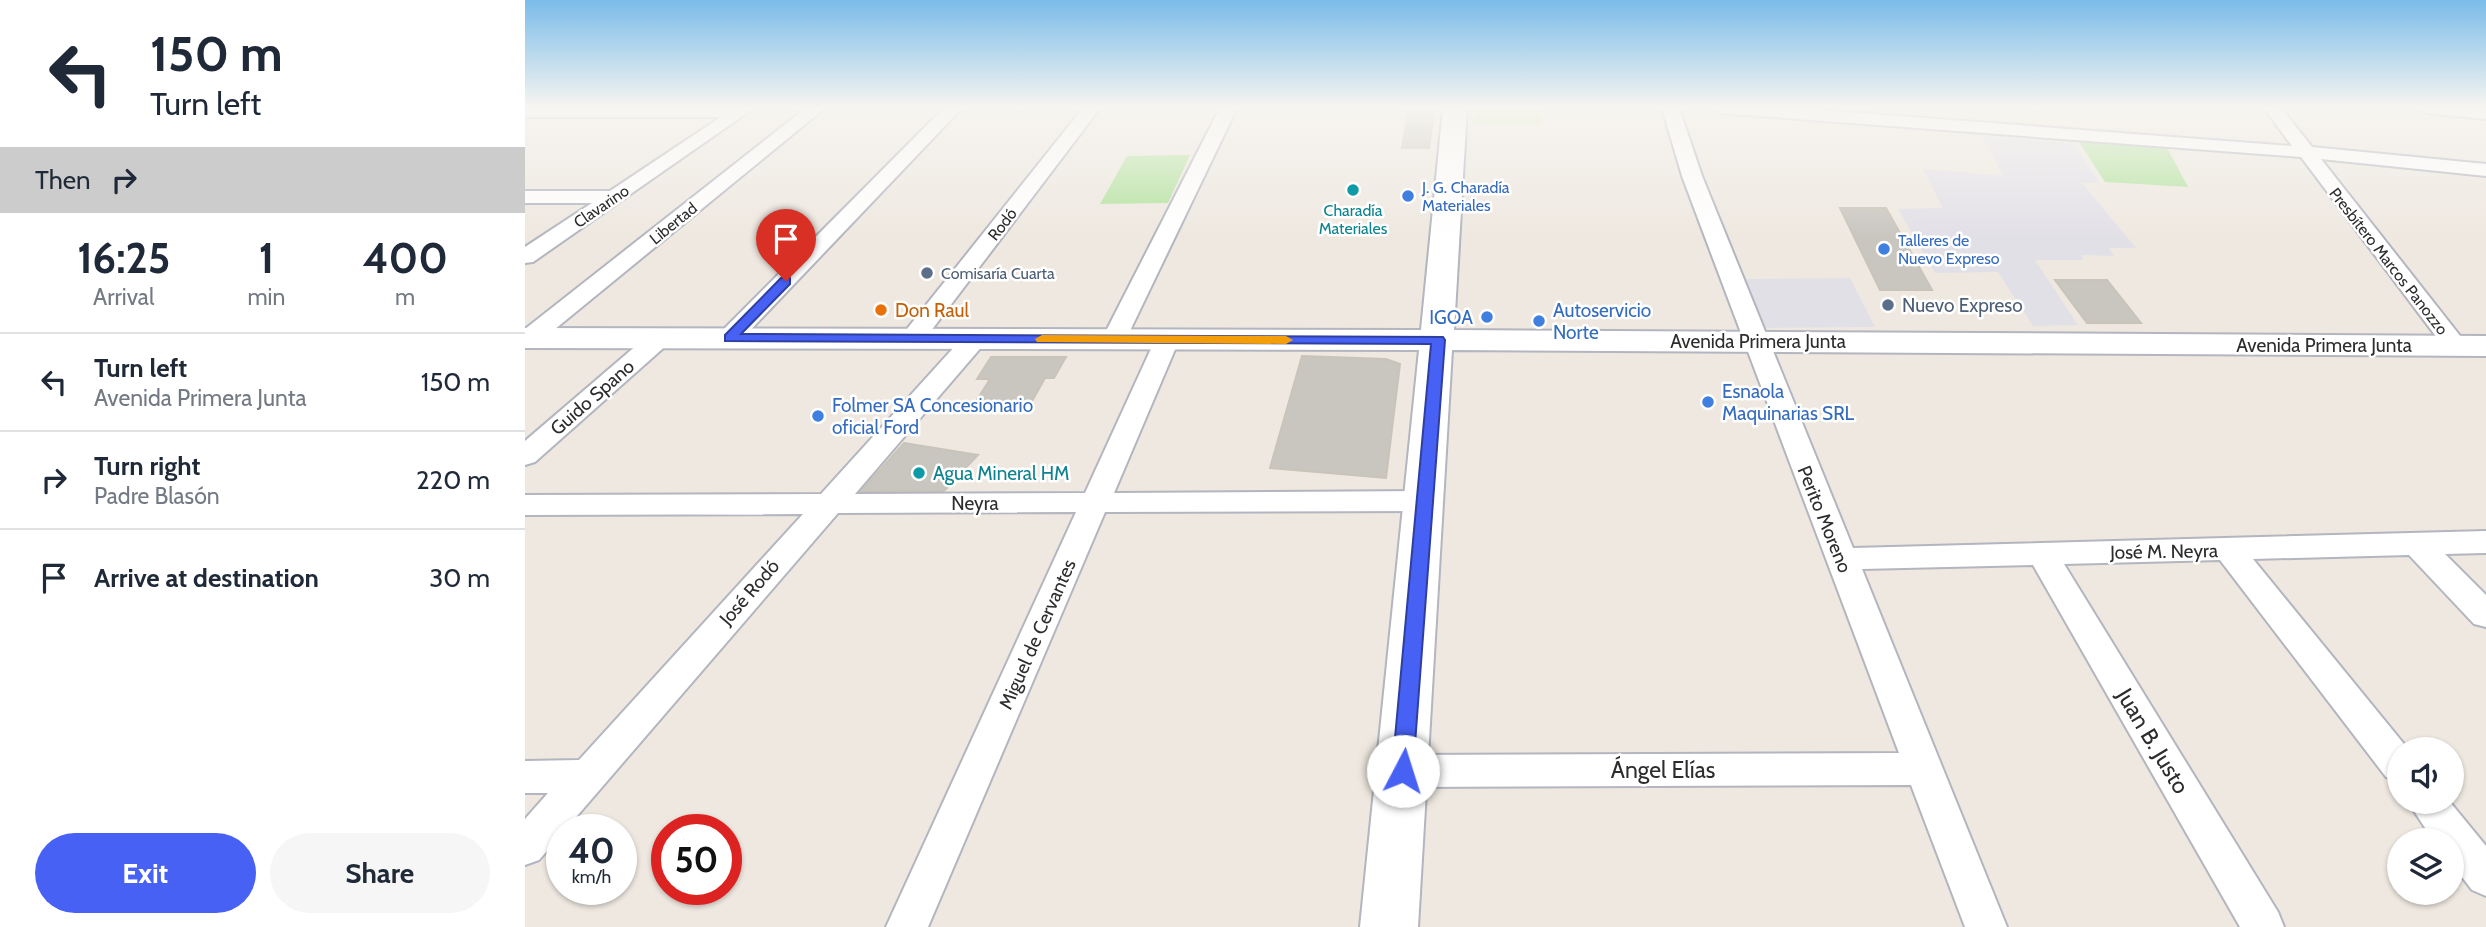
<!DOCTYPE html>
<html lang="en">
<head>
<meta charset="utf-8">
<style>
  :root { --surface:#fff; --page:#f6f6f7; --text:#1f2937; --muted:#747a83; --line:#e0e1e3; --accent:#4661f4 }
  body { margin:0; font-family:Cabin,sans-serif; background:var(--page); color:var(--text); height:100vh; display:flex; flex-direction:column; font-size:26px; white-space:nowrap }
  * { box-sizing:border-box; margin:0 }
  p { font-size:23px; color:var(--muted) }
  .icon { flex:none; width:38px; height:38px; fill:none; stroke:currentColor; stroke-width:2; stroke-linecap:round; stroke-linejoin:round }
  .map { position:relative; flex:1; overflow:hidden }
  .side { display:flex; flex-direction:column; background:var(--surface); width:525px }
  .side>* { flex:none }
  .guide { background:#fff; color:var(--text); overflow:hidden }
  .fabs { position:absolute; left:1862px; top:737px; display:grid; gap:14px }
  .fabs a { display:grid; place-items:center; width:77px; height:77px; border-radius:50%; background:var(--surface); box-shadow:0 2px 5px #0004; font-size:35px }
  .speed { position:absolute; left:21px; top:814px; display:flex; gap:14px; font-size:35px; font-weight:700; text-align:center }
  .speed>* { display:grid; place-content:center; width:91px; height:91px; border-radius:50%; background:var(--surface); box-shadow:0 2px 5px #0004; line-height:1 }
  .speed small { font-size:18px; font-weight:400 }
  .speed .limit { border:10px solid #d22; background:#fff; color:#111 }
  .pin { position:absolute; display:grid; place-items:center; width:60px; height:60px; color:#fff; margin:-72px -30px; border-radius:50% 50% 50% 0; rotate:-45deg; box-shadow:0 0 7px #0007 }
  .pin .icon { rotate:45deg }
  .me { position:absolute; width:77px; margin:-38px; rotate:5deg; stroke-linejoin:round; filter:drop-shadow(0 0 5px #0008) }
  .turn { display:flex; align-items:center; gap:24px; height:147px; padding:0 35px; font-size:32px }
  .turn .icon { width:91px; height:91px; stroke-width:2.5 }
  .turn b { display:block; font-size:49px; line-height:60px }
  .then { display:flex; align-items:center; height:66px; padding:0 35px; background:#0003; gap:14px; font-size:26px }
  .eta { display:flex; justify-content:space-evenly; align-items:center; height:119px; text-align:center }
  .eta b { font-size:42px; font-weight:700; line-height:49px }
  .action { display:flex; gap:14px; margin-top:auto; padding:14px 35px }
  .action a { flex:1; height:80px; border-radius:42px; background:var(--accent); color:#fff; font-size:28px; font-weight:700; line-height:80px; text-align:center }
  .action a+a { background:var(--page); color:var(--text) }
  ul { padding:0; list-style:none }
  li { display:flex; align-items:center; gap:21px; height:98px; padding:0 35px; border-top:2px solid var(--line) }
  li div { flex:1 }
  li b { display:block; font-size:26px }
  li em { font-style:normal }
  main { display:flex; flex:1; min-height:0 }
  .map>svg:first-child { display:block }
</style>
</head>
<body>
<main>
<section class="side">
<div class="guide">
<div class="turn"><svg class="icon" aria-label="left" viewBox="0 0 24 24"><path d="M17 20v-9H6M10 6l-5 5 5 5"/></svg><div><b>150 m</b>Turn left</div></div>
<div class="then">Then<svg class="icon" aria-label="right" viewBox="0 0 24 24"><path d="M7 20v-9h11M14 6l5 5-5 5"/></svg></div>
</div>
<div class="eta">
<div><b>16:25</b><p>Arrival</p></div>
<div><b>1</b><p>min</p></div>
<div><b>400</b><p>m</p></div>
</div>
<ul>
<li><svg class="icon" aria-label="left" viewBox="0 0 24 24"><path d="M17 20v-9H6M10 6l-5 5 5 5"/></svg><div><b>Turn left</b><p>Avenida Primera Junta</p></div><em>150 m</em></li>
<li><svg class="icon" aria-label="right" viewBox="0 0 24 24"><path d="M7 20v-9h11M14 6l5 5-5 5"/></svg><div><b>Turn right</b><p>Padre Blasón</p></div><em>220 m</em></li>
<li><svg class="icon" aria-label="arrive" viewBox="0 0 24 24"><path d="M6 21V4h12l-3 4 3 4H6"/></svg><div><b>Arrive at destination</b></div><em>30 m</em></li>
</ul>
<div class="action"><a>Exit</a><a>Share</a></div>
</section>
<div class="map">
<svg width="1961" height="927" viewBox="0 0 1961 927">
  <rect width="100%" height="100%" fill="#eee8e0"/>
  <!-- industrial -->
  <g fill="#e2e0e7">
    <polygon points="1457,135 1548,143 1575,183 1557,183 1611,248 1584,248 1589,256 1557,255 1558,260 1510,260 1553,325 1508,326 1473,272 1410,273 1373,209 1418,208 1398,169 1478,176"/>
    <polygon points="1325,278 1350,327 1238,328 1221,279"/>
  </g>
  <!-- green -->
  <g fill="#b3e29e">
    <polygon points="1552,139 1641,146 1663,187 1580,182"/>
    <polygon points="665,155 643,203 575,204 602,156"/>
  </g>
  <!-- pitch -->
  <polygon fill="#c5e99b" points="950,108 1017,108 1017,124 948,123"/>
  <!-- building -->
  <g fill="#c9c5bf" stroke="#c9c4b9" stroke-width="2">
    <polygon points="883,112 909,112 904,148 877,148"/>
    <polygon points="1315,208 1361,208 1407,290 1355,290"/>
    <polygon points="1530,280 1582,280 1616,323 1562,323"/>
    <polygon points="777,356 861,359 875,364 861,478 745,468"/>
    <polygon points="466,357 541,357 529,378 520,378 506,403 450,403 465,379 452,379"/>
    <polygon points="379,443 453,455 419,491 336,491"/>
  </g>
  <g fill="none" stroke-linecap="round" stroke-linejoin="round">
    <!-- minor casing -->
    <g stroke="#b3b5bf" stroke-width="4">
      <g id="minor">
        <polygon points="0,108 229,108 8,262 0,263 0,247 67,203 0,203 0,191 85,191 196,117 0,117"/>
        <polygon points="281,108 300,108 13,343 0,344 0,329"/>
        <polygon points="419,108 437,108 213,343 204,345 195,343 192,338 195,333"/>
        <polygon points="558,108 575,108 396,344 387,346 378,344 375,339 378,334"/>
        <polygon points="695,108 712,108 601,339 598,344 589,346 580,344 577,339"/>
        <polygon points="1137,108 1154,108 1177,176 1328,548 1961,531 1961,553 1920,554 1961,595 1961,627 1949,624 1884,555 1728,559 1883,749 1874,749 1874,782 1861,777 1695,560 1539,564 1753,912 1759,927 1715,927 1508,565 1337,569 1482,927 1440,927 1386,785 878,787 865,782 859,771 865,760 878,755 1374,753 1157,176"/>
        <polygon points="1186,108 1269,108 1767,146 1739,108 1756,108 1787,147 1961,164 1961,176 1796,159 1943,346 1940,351 1931,353 1922,351 1776,157 1194,113"/>
        <polygon points="1894,108 1961,109 1961,119 1902,113"/>
        <polygon points="135,331 144,333 147,338 144,343 10,462 0,465 0,441 126,333"/>
        <polygon points="450,332 459,334 462,339 459,344 330,494 560,493 630,340 633,335 642,333 651,335 654,340 589,493 900,491 910,494 915,501 910,508 900,511 580,512 403,927 361,927 551,512 313,513 40,830 37,830 37,834 14,860 0,865 0,819 23,793 0,793 0,761 54,760 278,514 0,515 0,495 296,494 441,334"/>
        <polygon points="1883,802 1925,802 1961,846 1961,896 1947,890 1927,864 1927,840 1908,840"/>
      </g>
    </g>
    <!-- secondary casing -->
    <g stroke="#b3b5bf" stroke-width="4">
      <polygon id="secondary" points="918,108 942,108 929,330 1961,336 1961,356 927,350 893,927 835,927 894,350 0,348 0,328 896,330"/>
    </g>
    <!-- minor -->
    <use href="#minor" fill="#fff" fill-rule="evenodd"/>
    <!-- secondary -->
    <use href="#secondary" fill="#fff" fill-rule="evenodd"/>
  </g>
  <!-- sky -->
  <linearGradient id="sky" x2="0" y2="1"><stop stop-color="#7bbce9"/><stop offset="0.45" stop-color="#f7f5f1"/><stop offset="1" stop-color="#f7f5f1" stop-opacity="0"/></linearGradient>
  <rect width="1961" height="238" fill="url(#sky)"/>
  <!-- route -->
  <polygon fill="#4661f4" stroke="#2e3f9f" stroke-width="2" points="261,277 265,278 265,284 216,334 918,337 920,340 888,771 885,777 878,780 870,777 867,771 906,344 200,341 200,335 256,278"/>
  <!-- slow -->
  <polygon fill="#f59e0b" points="517,335 761,336 768,340 761,344 512,342 510,339"/>
  <!-- markers -->
  <g fill="#0f9aa8" stroke="#fff" stroke-width="2.5">
    <circle cx="828" cy="190" r="7"/>
    <circle cx="394" cy="473" r="7"/>
  </g>
  <g fill="#3f7fe0" stroke="#fff" stroke-width="2.5">
    <circle cx="883" cy="196" r="7"/>
    <circle cx="1359" cy="249" r="7"/>
    <circle cx="962" cy="317" r="7"/>
    <circle cx="1014" cy="321" r="7"/>
    <circle cx="1183" cy="402" r="7"/>
    <circle cx="293" cy="416" r="7"/>
  </g>
  <g fill="#5c6f8a" stroke="#fff" stroke-width="2.5">
    <circle cx="402" cy="273" r="7"/>
    <circle cx="1363" cy="305" r="7"/>
  </g>
  <circle fill="#e8710a" stroke="#fff" stroke-width="2.5" cx="356" cy="310" r="7"/>
  <g text-anchor="middle" stroke-width="5" stroke-linejoin="round" paint-order="stroke">
    <!-- far-shop labels -->
    <g font-size="16" fill="#366cbe" stroke="#fff" text-anchor="start">
      <text x="897" y="193">J. G. Charadía<tspan x="897" dy="18">Materiales</tspan></text>
      <text x="1373" y="246">Talleres de<tspan x="1373" dy="18">Nuevo Expreso</tspan></text>
    </g>
    <!-- far-street labels -->
    <g font-size="16" fill="#2d2d2d" stroke="#fff">
      <text transform="translate(76 206) rotate(-34)" y="6">Clavarino</text>
      <text transform="translate(148 223) rotate(-39)" y="6">Libertad</text>
      <text transform="translate(477 224) rotate(-52)" y="6">Rodó</text>
      <text transform="translate(1864 261) rotate(52)" y="6">Presbítero Marcos Panozzo</text>
    </g>
    <!-- far-culture labels -->
    <g font-size="16" fill="#0d838f" stroke="#fff">
      <text x="828" y="216">Charadía<tspan x="828" dy="18">Materiales</tspan></text>
    </g>
    <!-- far-service labels -->
    <g font-size="16" fill="#4e5e75" stroke="#fff" text-anchor="start">
      <text x="416" y="279">Comisaría Cuarta</text>
    </g>
    <!-- service labels -->
    <g font-size="19" fill="#4e5e75" stroke="#fff" text-anchor="start">
      <text x="1377" y="312">Nuevo Expreso</text>
    </g>
    <!-- food labels -->
    <g font-size="19" fill="#c56008" stroke="#fff" text-anchor="start">
      <text x="370" y="317">Don Raul</text>
    </g>
    <!-- shop labels -->
    <g font-size="19" fill="#366cbe" stroke="#fff" text-anchor="start">
      <text x="1028" y="317">Autoservicio<tspan x="1028" dy="22">Norte</tspan></text>
      <text x="948" y="324" text-anchor="end">IGOA</text>
      <text x="1197" y="398">Esnaola<tspan x="1197" dy="22">Maquinarias SRL</tspan></text>
      <text x="307" y="412">Folmer SA Concesionario<tspan x="307" dy="22">oficial Ford</tspan></text>
    </g>
    <!-- street labels -->
    <g font-size="19" fill="#2d2d2d" stroke="#fff">
      <text x="1233" y="348">Avenida Primera Junta</text>
      <text x="1799" y="352">Avenida Primera Junta</text>
      <text transform="translate(67 397) rotate(-41)" y="7">Guido Spano</text>
      <text x="450" y="510">Neyra</text>
      <text transform="translate(1300 519) rotate(68)" y="7">Perito Moreno</text>
      <text transform="translate(1639 551) rotate(-1)" y="7">José M. Neyra</text>
      <text transform="translate(224 592) rotate(-49)" y="7">José Rodó</text>
      <text transform="translate(512 634) rotate(-66)" y="7">Miguel de Cervantes</text>
    </g>
    <!-- culture labels -->
    <g font-size="19" fill="#0d838f" stroke="#fff" text-anchor="start">
      <text x="408" y="480">Agua Mineral HM</text>
    </g>
    <!-- near-street labels -->
    <g font-size="23" fill="#2d2d2d" stroke="#fff">
      <text transform="translate(1628 741) rotate(59)" y="8">Juan B. Justo</text>
      <text x="1138" y="778">Ángel Elías</text>
    </g>
  </g>
</svg>
<div class="fabs">
<a><svg class="icon" aria-label="sound" viewBox="0 0 24 24"><path d="M4 9h4l5-4v14l-5-4H4zM17 9q2 3 0 6"/></svg></a>
<a><svg class="icon" aria-label="layers" viewBox="0 0 24 24"><path d="M12 4l9 5-9 5-9-5zM3 14l9 5 9-5"/></svg></a>
</div>
<div class="speed"><div>40<small>km/h</small></div><div class="limit">50</div></div>
<div class="pin" style="left:261px;top:281px;background:#d93025"><svg class="icon" aria-label="arrive" viewBox="0 0 24 24"><path d="M6 21V4h12l-3 4 3 4H6"/></svg></div>
<svg class="me" style="left:878px;top:771px" viewBox="-20 -20 40 40"><circle r="19" fill="#fff"/><path d="M0-13L10 11 0 6-10 11z" fill="#4661f4"/></svg>
</div>
</main>
</body>
</html>
